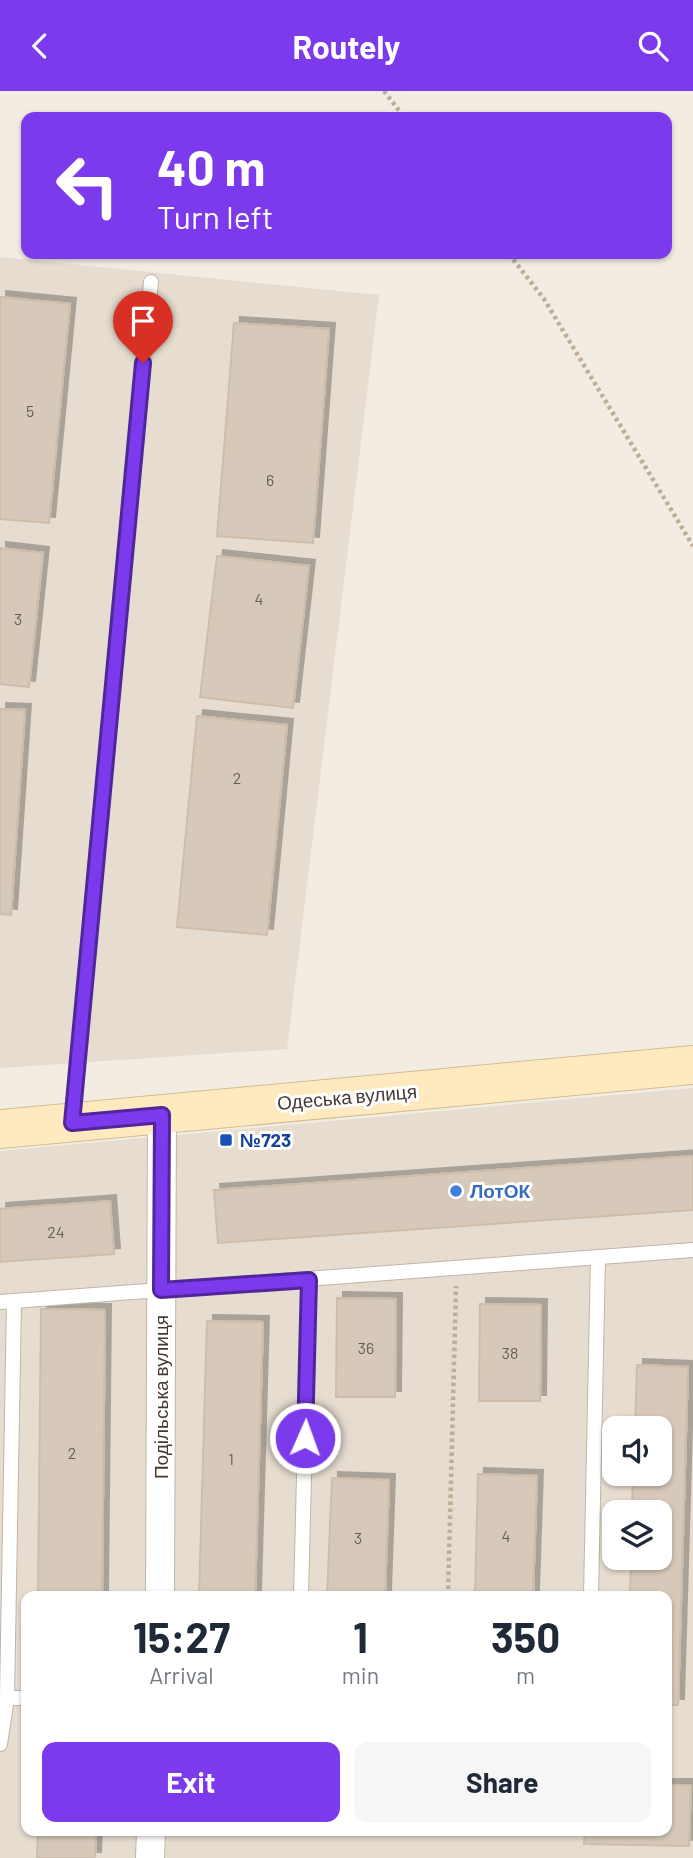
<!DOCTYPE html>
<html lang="en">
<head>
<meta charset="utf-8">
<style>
  :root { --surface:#fff; --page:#f6f6f7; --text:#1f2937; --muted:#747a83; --accent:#7c3aed }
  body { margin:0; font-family:Barlow,sans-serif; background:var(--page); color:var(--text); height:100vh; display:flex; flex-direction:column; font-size:26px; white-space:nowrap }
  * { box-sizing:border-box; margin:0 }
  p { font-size:23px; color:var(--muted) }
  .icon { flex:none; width:38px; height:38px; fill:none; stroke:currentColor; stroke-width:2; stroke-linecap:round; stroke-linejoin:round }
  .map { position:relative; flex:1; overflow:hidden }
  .sheet { position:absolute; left:21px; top:1500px; width:651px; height:245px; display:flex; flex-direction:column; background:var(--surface); border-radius:14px; box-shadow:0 2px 5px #0004 }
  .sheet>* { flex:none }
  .top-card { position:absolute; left:21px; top:21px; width:651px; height:147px; border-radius:14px; box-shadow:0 2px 5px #0004; background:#7c3aed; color:#fff; overflow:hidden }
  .tools { position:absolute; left:602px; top:1325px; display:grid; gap:14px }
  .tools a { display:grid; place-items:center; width:70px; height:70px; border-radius:14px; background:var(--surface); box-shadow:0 2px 5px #0004; font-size:35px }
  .pin { position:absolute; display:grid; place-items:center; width:60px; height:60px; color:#fff; margin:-72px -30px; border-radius:50% 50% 50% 0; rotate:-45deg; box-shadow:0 0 7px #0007 }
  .pin .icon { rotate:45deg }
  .me { position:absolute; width:77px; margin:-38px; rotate:2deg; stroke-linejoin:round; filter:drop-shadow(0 0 5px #0008) }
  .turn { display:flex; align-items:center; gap:24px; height:147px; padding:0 21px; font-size:32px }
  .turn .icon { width:91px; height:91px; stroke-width:2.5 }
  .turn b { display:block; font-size:49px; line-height:60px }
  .eta { display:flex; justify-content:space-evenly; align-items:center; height:119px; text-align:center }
  .eta b { font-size:42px; font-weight:700; line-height:49px }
  .action { display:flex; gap:14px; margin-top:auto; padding:14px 21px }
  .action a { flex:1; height:80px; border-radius:14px; background:var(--accent); color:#fff; font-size:28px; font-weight:700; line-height:80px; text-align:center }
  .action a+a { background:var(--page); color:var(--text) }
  header { display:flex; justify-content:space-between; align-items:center; height:91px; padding:0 21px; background:var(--accent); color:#fff; font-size:32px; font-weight:700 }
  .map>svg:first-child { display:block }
</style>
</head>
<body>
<header><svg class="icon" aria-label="back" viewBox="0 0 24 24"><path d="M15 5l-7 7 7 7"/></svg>Routely<svg class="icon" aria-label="search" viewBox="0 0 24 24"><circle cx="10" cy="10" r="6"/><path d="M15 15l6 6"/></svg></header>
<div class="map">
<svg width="693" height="1767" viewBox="0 0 693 1767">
  <defs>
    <filter id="shadow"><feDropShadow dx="6" dy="-6" stdDeviation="0" flood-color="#0004"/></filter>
  </defs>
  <rect width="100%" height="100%" fill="#f2ece2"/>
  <!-- residential -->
  <g fill="#e6ddd0" fill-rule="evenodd">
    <polygon points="0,166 379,204 287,958 0,977"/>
    <path d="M693,997V1767H0V1060ZM614,1337H660V1382H614ZM614,1421H660V1466H614ZM26,1505H667V1740H26Z"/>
  </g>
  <!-- building -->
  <g fill="#d7c9ba" stroke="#cebdaa" stroke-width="2" filter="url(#shadow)">
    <polygon points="0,206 70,213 49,432 0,428"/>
    <polygon points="234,232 329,238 313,452 217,445"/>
    <polygon points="0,457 43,462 29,596 0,593"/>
    <polygon points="217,465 309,475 293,617 200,606"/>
    <polygon points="0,618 25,619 11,824 0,823"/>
    <polygon points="197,625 287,634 267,844 177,836"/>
    <polygon points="693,1065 693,1119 218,1152 214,1099"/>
    <polygon points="110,1110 114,1163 0,1171 0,1118"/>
    <polygon points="337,1207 396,1208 395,1306 336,1306"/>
    <polygon points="480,1213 541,1214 540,1310 479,1310"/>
    <polygon points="41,1218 105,1219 102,1505 38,1505"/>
    <polygon points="207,1230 263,1231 255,1505 199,1505"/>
    <polygon points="637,1274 688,1276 678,1614 667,1614 667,1505 630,1505 631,1466 660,1466 660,1421 632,1421 633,1382 660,1382 660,1337 635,1337"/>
    <polygon points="478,1383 537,1385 533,1505 475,1505"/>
    <polygon points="332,1387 389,1389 385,1505 327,1505"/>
    <polygon points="667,1694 691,1694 689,1755 584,1753 585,1740 667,1740"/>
    <polygon points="38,1740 96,1740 96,1743"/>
    <polygon points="38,1741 96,1743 95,1767 37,1767"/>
  </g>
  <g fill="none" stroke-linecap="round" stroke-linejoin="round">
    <!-- lane casing -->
    <g stroke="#c0b5a8" stroke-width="16">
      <g id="lane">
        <polyline points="72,1030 151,191"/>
        <polyline points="0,1211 693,1159"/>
        <polyline points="301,1505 309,1189"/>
        <polyline points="591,1505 598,1166"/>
        <polyline points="7,1607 26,1607"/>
        <polyline points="0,1653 7,1607 14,1210"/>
      </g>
    </g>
    <!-- street casing -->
    <g stroke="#c0b5a8" stroke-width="30">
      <g id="street">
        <polyline points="160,1505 162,1023"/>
        <polyline points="150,1767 151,1740"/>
      </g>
    </g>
    <!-- secondary casing -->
    <g stroke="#d3bc90" stroke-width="40">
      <polyline id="secondary" points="0,1038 693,974"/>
    </g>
    <!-- path -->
    <g stroke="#bfad95" stroke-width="4.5" stroke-dasharray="3.5 3.5" stroke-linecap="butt">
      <polyline points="384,0 404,26"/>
      <polyline points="509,163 544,208 693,455"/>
      <polyline points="448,1505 456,1195"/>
    </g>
    <!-- lane -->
    <use href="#lane" stroke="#fff" stroke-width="14"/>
    <!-- street -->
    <use href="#street" stroke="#fff" stroke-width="28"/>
    <!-- secondary -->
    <use href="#secondary" stroke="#ffeabf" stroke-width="38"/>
  </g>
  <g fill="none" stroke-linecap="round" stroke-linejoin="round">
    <!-- route casing -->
    <g stroke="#51269a" stroke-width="18">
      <polyline id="route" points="143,272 72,1032 162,1024 161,1199 309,1189 305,1347"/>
    </g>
    <!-- route -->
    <use href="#route" stroke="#7c3aed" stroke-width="12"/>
  </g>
  <!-- markers -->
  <rect fill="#1a4fb4" stroke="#fff" stroke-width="2.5" x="219" y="1042" width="14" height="14" rx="3.5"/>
  <circle fill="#3f7fe0" stroke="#fff" stroke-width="2.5" cx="456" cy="1100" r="7"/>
  <g text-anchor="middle" stroke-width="6" stroke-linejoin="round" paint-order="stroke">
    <!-- number labels -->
    <g font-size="16" fill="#685e55">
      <text x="30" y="326">5</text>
      <text x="270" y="395">6</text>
      <text x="259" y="514">4</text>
      <text x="18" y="534">3</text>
      <text x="237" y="693">2</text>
      <text x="56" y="1147">24</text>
      <text x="366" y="1263">36</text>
      <text x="510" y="1268">38</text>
      <text x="72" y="1368">2</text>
      <text x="231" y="1374">1</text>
      <text x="506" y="1451">4</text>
      <text x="358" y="1453">3</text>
    </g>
    <!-- street labels -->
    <g font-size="19" fill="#433b33" stroke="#fff">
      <text transform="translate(347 1006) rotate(-5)" y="7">Одеська вулиця</text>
      <text transform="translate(161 1306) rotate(-90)" y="7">Подільська вулиця</text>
    </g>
    <!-- transit labels -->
    <g font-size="19" font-weight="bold" fill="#164399" stroke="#fff" text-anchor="start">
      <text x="240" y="1056">№723</text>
    </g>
    <!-- shop labels -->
    <g font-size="19" font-weight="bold" fill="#366cbe" stroke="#fff" text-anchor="start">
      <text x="470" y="1107">ЛотОК</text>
    </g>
  </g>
</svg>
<div class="tools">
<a><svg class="icon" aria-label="sound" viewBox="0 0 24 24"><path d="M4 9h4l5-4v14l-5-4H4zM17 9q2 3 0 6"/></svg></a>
<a><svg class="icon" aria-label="layers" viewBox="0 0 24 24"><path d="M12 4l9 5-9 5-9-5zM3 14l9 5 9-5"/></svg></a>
</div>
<div class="pin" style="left:143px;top:272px;background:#d93025"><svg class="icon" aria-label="arrive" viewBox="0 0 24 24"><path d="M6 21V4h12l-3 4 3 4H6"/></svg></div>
<svg class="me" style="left:305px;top:1347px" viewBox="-20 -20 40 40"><circle r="17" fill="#7c3aed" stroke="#fff" stroke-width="3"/><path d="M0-11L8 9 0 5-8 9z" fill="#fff"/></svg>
<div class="top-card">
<div class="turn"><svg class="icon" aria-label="left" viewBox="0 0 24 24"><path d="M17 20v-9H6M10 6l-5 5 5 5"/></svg><div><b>40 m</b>Turn left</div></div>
</div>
<section class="sheet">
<div class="eta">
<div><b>15:27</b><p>Arrival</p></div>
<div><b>1</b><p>min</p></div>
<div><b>350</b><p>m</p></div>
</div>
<div class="action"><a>Exit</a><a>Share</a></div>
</section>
</div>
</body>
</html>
